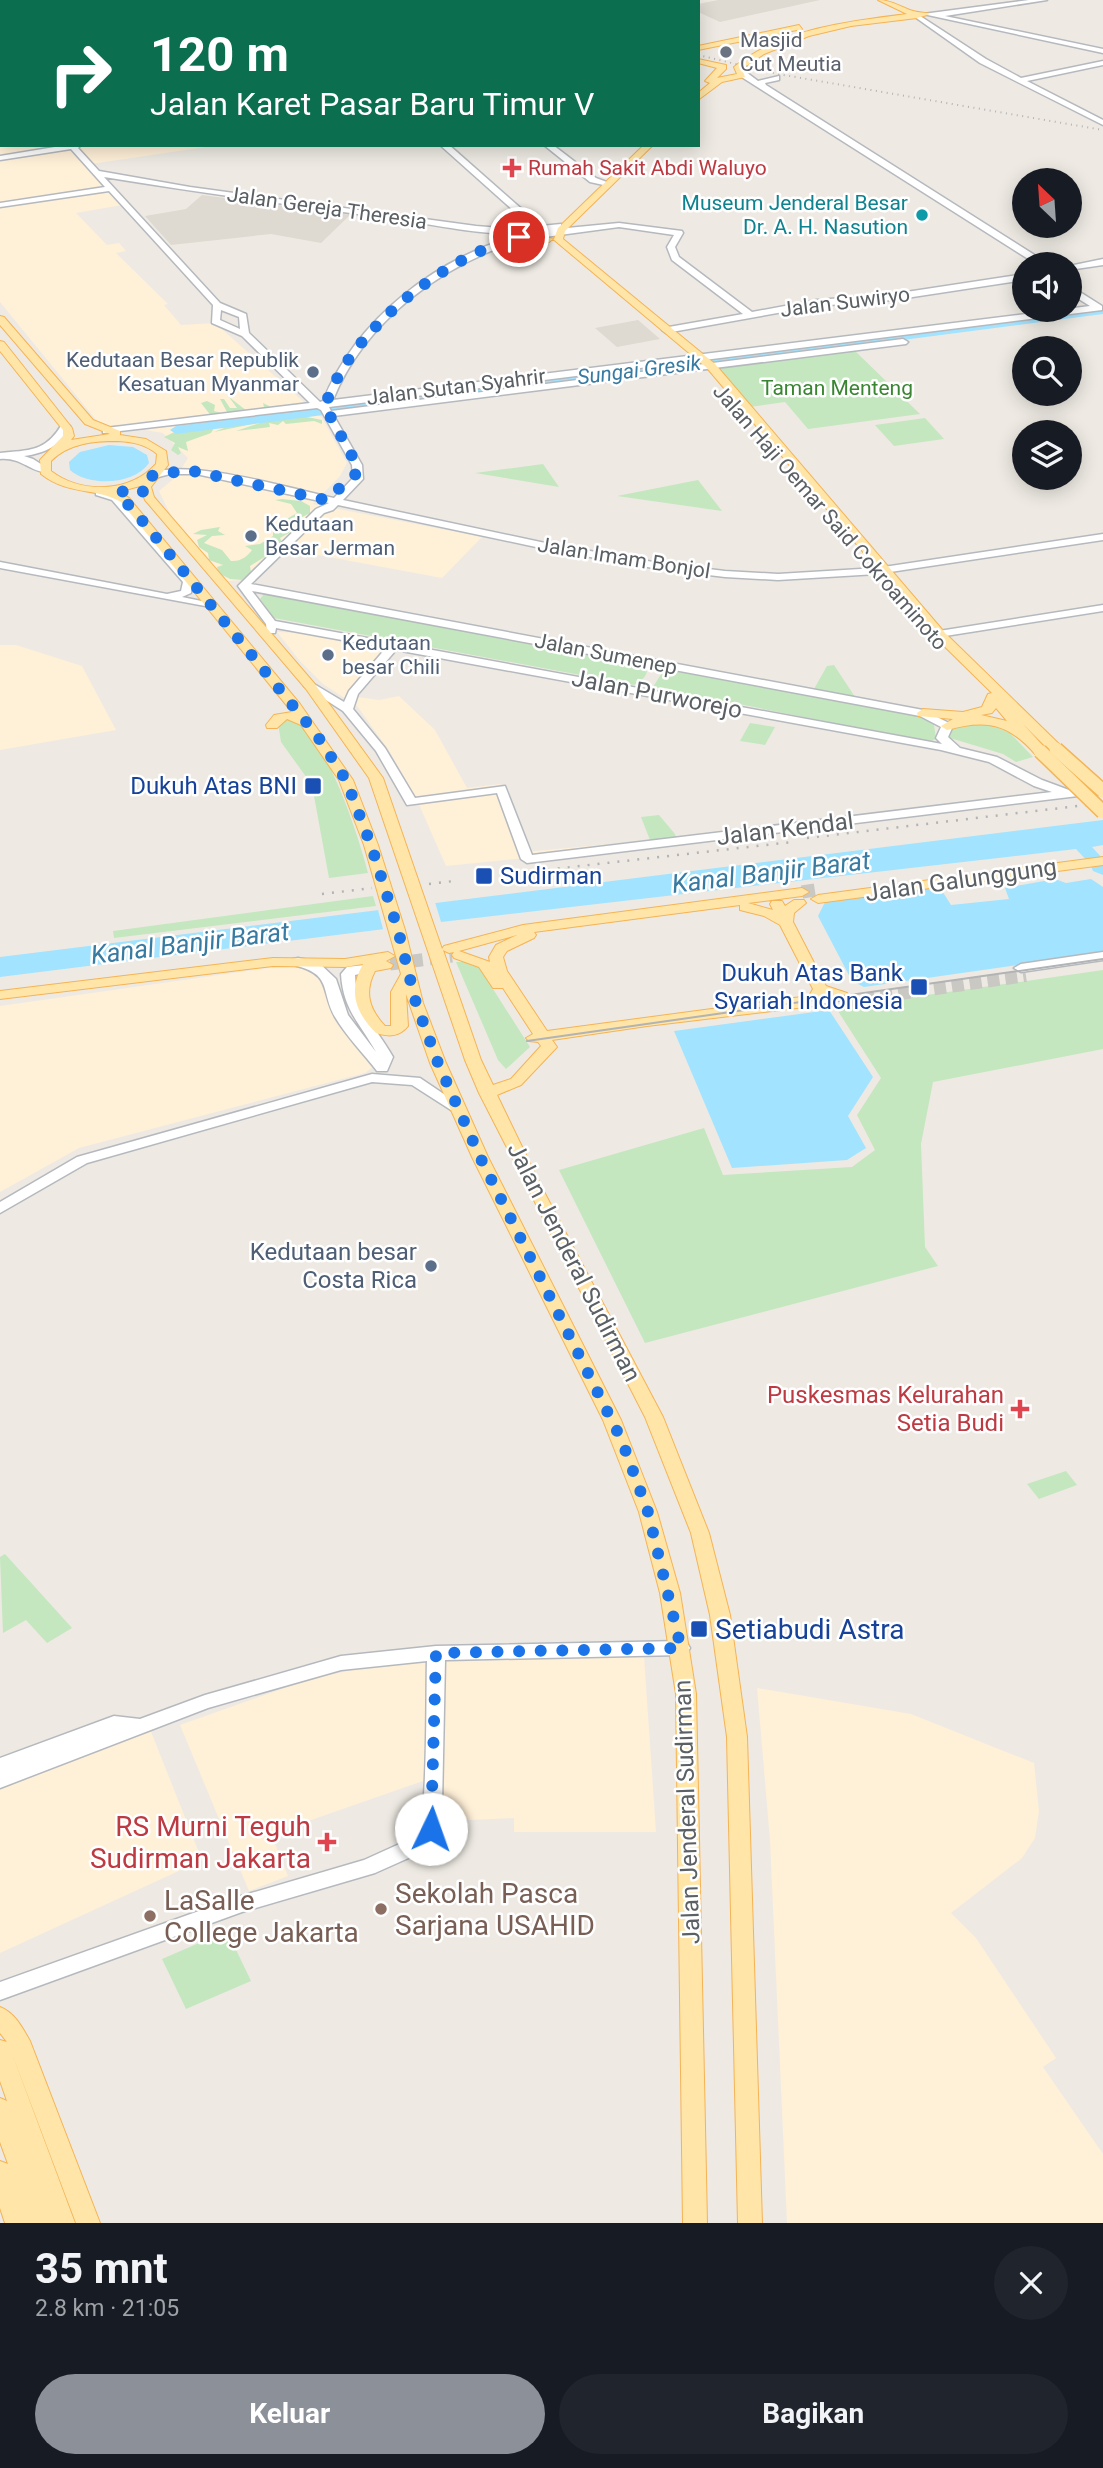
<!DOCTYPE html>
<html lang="id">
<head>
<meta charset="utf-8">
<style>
  :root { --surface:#171b24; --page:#20242c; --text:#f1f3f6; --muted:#9ea1a6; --accent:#8c9099 }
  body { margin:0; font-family:Roboto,sans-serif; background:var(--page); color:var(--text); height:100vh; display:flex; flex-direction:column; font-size:26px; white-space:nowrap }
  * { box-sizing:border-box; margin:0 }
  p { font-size:23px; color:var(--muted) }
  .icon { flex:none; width:38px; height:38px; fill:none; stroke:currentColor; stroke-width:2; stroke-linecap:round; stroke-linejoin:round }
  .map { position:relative; height:2223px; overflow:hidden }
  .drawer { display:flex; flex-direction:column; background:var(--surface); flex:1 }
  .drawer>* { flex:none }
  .guide { position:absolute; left:0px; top:0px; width:700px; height:147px; box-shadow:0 4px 18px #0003; background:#0b6e4f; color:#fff; overflow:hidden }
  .needle { width:46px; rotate:335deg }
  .tools { position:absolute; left:1012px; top:168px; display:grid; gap:14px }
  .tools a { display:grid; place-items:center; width:70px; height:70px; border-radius:50%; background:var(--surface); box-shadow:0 4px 18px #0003; font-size:35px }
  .pin { position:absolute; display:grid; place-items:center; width:60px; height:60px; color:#fff; margin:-30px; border:4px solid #fff; border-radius:50%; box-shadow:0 2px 7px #0007 }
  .me { position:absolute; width:77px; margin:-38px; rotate:3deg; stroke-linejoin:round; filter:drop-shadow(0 0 5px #0008) }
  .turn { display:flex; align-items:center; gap:24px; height:147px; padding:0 35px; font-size:32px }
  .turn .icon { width:91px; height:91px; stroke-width:2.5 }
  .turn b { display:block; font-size:49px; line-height:60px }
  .round { display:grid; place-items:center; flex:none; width:74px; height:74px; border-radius:37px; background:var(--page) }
  .headline { display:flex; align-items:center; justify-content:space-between; height:119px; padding:0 35px }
  h1 { font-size:42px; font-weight:700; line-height:52px }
  .button { display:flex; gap:14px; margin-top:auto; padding:14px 35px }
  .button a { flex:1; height:80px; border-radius:42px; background:var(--accent); color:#fff; font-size:28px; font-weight:700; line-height:80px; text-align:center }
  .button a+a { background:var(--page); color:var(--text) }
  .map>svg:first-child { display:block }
</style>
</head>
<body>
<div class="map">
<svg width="1103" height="2223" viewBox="0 0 1103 2223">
  <rect width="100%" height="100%" fill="#eeeae3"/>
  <!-- commercial -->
  <g fill="#fff0d8">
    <polygon points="276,0 540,0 544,2 265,2"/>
    <polygon points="0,93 2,145 220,145 84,165 122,205 76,213 107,245 119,243 126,251 116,253 168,304 164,305 181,325 215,323 322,418 347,463 340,476 313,504 482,537 442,578 280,548 244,580 227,581 214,573 175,524 159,491 177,476 188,458 163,433 116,425 102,427 0,302"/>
    <polygon points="277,632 329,634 383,649 358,697 379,700 399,696 435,730 467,788 500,784 525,852 717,834 740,836 446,866 417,800 390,752 357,706 323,684 300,661"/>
    <polygon points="0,645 16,645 82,666 116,730 0,750"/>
    <polygon points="283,966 301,966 319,978 373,1067 365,1073 79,1148 0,1192 0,1006"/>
    <polygon points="644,1656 656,1832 514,1832 514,1818 423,1822 423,1781 271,1834 288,1876 249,1891 180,1725 307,1680 379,1664"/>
    <polygon points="757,1688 911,1714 1034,1763 1039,1811 1035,1838 1022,1858 951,1913 976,1938 1056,2058 1043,2067 1103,2154 1103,2223 787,2223 770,1840"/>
    <polygon points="150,1729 198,1850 207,1858 0,1953 0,1789"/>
  </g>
  <!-- education -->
  <g fill="#ded9d1">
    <polygon points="718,0 820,0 720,22 698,12 698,4"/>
    <polygon points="202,195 302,208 350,215 321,243 271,234 171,245 145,216 186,209"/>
    <polygon points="638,320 660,339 617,347 595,328"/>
  </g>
  <!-- green -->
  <g fill="#c4e7bf">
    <polygon points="852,348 920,414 808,429 785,402 750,407 714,367"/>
    <polygon points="229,397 247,411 264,407 263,403 271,407 301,405 291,414 254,420 314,413 316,415 307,417 322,420 322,424 314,421 286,424 283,421 278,425 269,423 270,427 236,431 260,423 257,423 214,432 224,428 222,426 240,422 208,424 212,417 201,403 207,401 215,405 214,411 225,414 227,412 220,399 224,399 230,408 237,408"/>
    <polygon points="925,418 944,439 894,446 875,425"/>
    <polygon points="207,426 214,428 211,433 186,442 188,451 178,447 181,453 178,455 171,450 175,443 164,437 181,429 196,430"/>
    <polygon points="543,464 559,487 475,473"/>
    <polygon points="698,480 722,511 617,496"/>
    <path d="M282,499L301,501L310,506V513L293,522L289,533L280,538L282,542L276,550L250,566L251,572L242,580L230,579L218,573L217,567L223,565L209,560L208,553L199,547L197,540L207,535L193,534L201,530L220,527L218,531L225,535L212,536L204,543L222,550L231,561C240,562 248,556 252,550L245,546L260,544L273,536V532L279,530L285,520L297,513L291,504L275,500Z"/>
    <path d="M264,594L647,664C649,674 643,681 634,685L274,618L260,599Z"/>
    <polygon points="834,665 855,697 814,689 827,666"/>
    <polygon points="669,669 918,713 934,724 936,739 929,742 653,687 663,671"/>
    <path d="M288,718C324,725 360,841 368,873L329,878L312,785L281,742L278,723Z"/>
    <polygon points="750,723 775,727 765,745 740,741"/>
    <polygon points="987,723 1010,733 1033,757 1016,762 1003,754 950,738 950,732 955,726"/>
    <polygon points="659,815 675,834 676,837 650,840 641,817"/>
    <polygon points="373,896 376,906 114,938 113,931"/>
    <polygon points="456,962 470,962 479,967 530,1047 506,1069 498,1060"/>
    <polygon points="1103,970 1103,1049 933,1082 921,1144 925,1247 938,1266 645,1343 559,1170 704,1128 723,1175 852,1167 875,1150 857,1115 881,1078 836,1008"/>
    <polygon points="1066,1471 1077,1485 1039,1499 1027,1484"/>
    <polygon points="5,1554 72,1628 47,1643 26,1620 3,1633 0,1557"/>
    <polygon points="227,1931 251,1981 186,2009 162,1959"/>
  </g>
  <!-- water -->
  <g fill="#a2e3ff">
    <path d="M109,445L133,447L147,455L149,463C134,485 89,487 70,470L69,462L80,452Z"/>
    <polygon points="1103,820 1103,845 1092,847 1103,859 1103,875 1093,871 1090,864 1076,849 441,922 0,977 0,957"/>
    <polygon points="1055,879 1066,883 1091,879 1103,887 1103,953 864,987 852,981 818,916 825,902 939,886 951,905 1009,899 1005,888"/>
    <polygon points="829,1010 873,1077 848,1116 866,1148 847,1160 732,1168 674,1031"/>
  </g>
  <!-- pier -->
  <polygon fill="#eeeae3" points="434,899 442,925 384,933 377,906"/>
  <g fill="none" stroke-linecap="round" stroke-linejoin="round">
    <!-- river -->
    <polygon fill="#a2e3ff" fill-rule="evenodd" points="1103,308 1103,314 176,434 170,430 176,426"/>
    <!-- secondary-tunnel -->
    <polyline stroke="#c9c8c3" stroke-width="12" stroke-dasharray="12 6" stroke-linecap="butt" points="845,1002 1026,976"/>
    <!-- primary-tunnel -->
    <g stroke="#c9c8c3" stroke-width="13" stroke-dasharray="13 7" stroke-linecap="butt">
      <polyline points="802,892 821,889"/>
      <polyline points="390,964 452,956"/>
    </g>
    <!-- secondary casing -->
    <g stroke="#b5b9be" stroke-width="3">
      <g id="secondary">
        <polygon points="601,0 609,0 600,2"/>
        <polygon points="1029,0 1047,0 945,16 1103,49 1103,53 923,14"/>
        <polygon points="917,14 986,59 1021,78 1103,61 1103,65 1027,81 1103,120 1103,125 980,63 915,17"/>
        <polygon points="740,72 746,72 758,81 779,76 779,80 765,83 766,85 1044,261 1059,261 1063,264 1031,264 1033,262 740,76"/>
        <rect x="0" y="88" width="2" height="5"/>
        <path d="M67,145H81L78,148L99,171L190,187L476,226L524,230L533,228L440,145H449L541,226L561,224V228L557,229L619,223L682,231L683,233L675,247L679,257L752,312L817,300L893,294L1024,274V280L893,300L817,306L666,333L662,330L663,328L743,314L672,260L667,247L674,235L619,227L545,237L538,232C497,239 437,225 395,219C298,206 201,193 104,177L220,303L246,314L249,333L320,402L323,401C356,319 437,257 522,234L525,235V239C444,263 365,320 333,400L1090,306L1069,293V286L1072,287L1102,306V310L329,407L331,411L903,339L908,342L906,344L334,416L362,465L363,479L343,500L550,544L659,563L725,571L778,574L877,568L1103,534V540L877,574L778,580L725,577L659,569L550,550L338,505L333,510L324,513L251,584L923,710L951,724L953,726L948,737L960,748L997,757L1042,780L1069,790L1103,785V793L527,863L521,859L497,793L407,805L376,751L343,711L304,686L310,683L314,684L344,702L349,691L386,648L276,628L275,633H267L266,624L238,586L316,509L329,503L196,474H170L151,479L146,476C178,455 293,489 334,498L353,478L352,465L321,410L317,408L103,433V429L106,428L310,403L242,336L212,323L213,305L109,191L0,207V203L105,187L71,149L0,160V156ZM221,310L239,317L240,329L220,320ZM252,591L920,716L941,727L936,738L942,744L275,621ZM396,650L941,750L989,762L1034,786L1052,792L532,855L505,786L415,798L385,748L353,709L358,694Z"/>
        <polygon points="544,145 553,145 596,178 612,184 608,186 590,182"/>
        <polygon points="1103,259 1103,265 1069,270 1069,266"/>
        <path d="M62,424L70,426C60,446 46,453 24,456L33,459L47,468V472C32,473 21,457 0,459V453C29,450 46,452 62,424Z"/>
        <polygon points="100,490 120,496 192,580 191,593 182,597 216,604 216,608 0,568 0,562 167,594 181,591 183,582 112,500 96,495 96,491"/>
        <polygon points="1103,605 1103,611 939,637 934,634 939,631"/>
        <polygon points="1103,952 1103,960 1021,972 1014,968 1021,964"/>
        <path d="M298,958L318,962L336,979L348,1015L376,1052C360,1023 343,1010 341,974L347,967L374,964L376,967L374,970L355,975C356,1011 376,1027 393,1057L387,1071H377C364,1054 346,1036 335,1017C320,990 333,974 293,965L291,962L293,959Z"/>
        <polygon points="842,992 849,996 847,999 805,1007 798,1003 800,1000"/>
        <polygon points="372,1074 420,1078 463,1107 461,1110 451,1110 412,1085 372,1082 87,1163 0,1213 0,1202 77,1157"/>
        <path d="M681,1641L687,1643L690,1648L687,1653L681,1655L445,1660L442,1805L439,1834L431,1848L375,1873L242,1912L0,2000V1982L241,1896L364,1860L417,1836C428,1822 426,1688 427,1661L341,1670L208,1708L0,1788V1758L114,1716L140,1719L205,1695L341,1656L436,1646Z"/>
      </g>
    </g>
    <!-- primary casing -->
    <g stroke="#f5b355" stroke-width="2">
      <g id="primary">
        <polygon points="252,0 268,0 249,2"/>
        <path d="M878,0C892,0 900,7 913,11C919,13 924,12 930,14L917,18L851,26L809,36L764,54L742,69L745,77L722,82L698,100V93L710,83L705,81L717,68L698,63V59L726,65V69L717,78L737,74L734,67C783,28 847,22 907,14Z"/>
        <polygon points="799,25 802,29 698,50 698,46"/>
        <rect x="0" y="40" width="2" height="4"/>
        <path d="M644,145H653L565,231L563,239L715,364L945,633L1061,746V752H1051L1023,724L1045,748V754H1035C1008,723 986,719 947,730L941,726L953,719L918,716L917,713L923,709L963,712L982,707L988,694L992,693L937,639L707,368L553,239L549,242L522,236L527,233L554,239L558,228ZM996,708L1007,721L981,715L992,713Z"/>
        <path d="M0,316L4,317L93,420L120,431V435L146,439L166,451L168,465L151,487L154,497L314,683L383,778L442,949L444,946L523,925L802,888L809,892L802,896L748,903L773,910L770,904L772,901H782L785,906L794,900H804L806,903L794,913L793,922L826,986L847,993L849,996L847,999L842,1000L824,995L820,1002L805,1007L647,1026L552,1040L557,1047L521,1085L497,1095L541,1186L663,1417L709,1533L730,1615L747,1737L762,2223H738L727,1737L710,1615L691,1533L645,1417L479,1093L465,1060L369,778L306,689L145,500L140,486L118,492L129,498L300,704L353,780L378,845L405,930L423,1003L446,1063L488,1157L621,1420L657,1512L680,1593L696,1694L707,2223H683L676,1694L660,1593L639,1512L603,1420L472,1157L430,1063L406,994L408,1026C399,1037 389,1037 376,1033C355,1012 348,991 363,964L345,967L273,966L0,999V991L273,958L345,959L388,952L395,956L386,961L393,965L391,968L375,971C364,992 369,1009 385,1026H391V992L401,974L364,845L339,780L301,725L287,719L277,728H267L266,725L274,715L292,712L121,502C96,487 69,496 41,474L40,460L63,436V430L0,351V341L4,342L72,428L74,436L71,440L110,434L85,424L0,325ZM118,441C133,442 145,444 157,454L156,464C130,493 81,494 51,471V461C69,443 94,441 118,441ZM740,905V910L764,916L780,925L813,989L809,996L547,1031L507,971L503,957L507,951L534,938L536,935L534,932ZM517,935L496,945L489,957L490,962L459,951ZM443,950L449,953L454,952L452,955L454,958L479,967L493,988H503L533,1034L526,1038L529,1041L538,1042L541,1046L511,1079L493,1085L481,1060Z"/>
        <polygon points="1103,857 1103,865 818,903 811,899 818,895"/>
        <path d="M0,2007C15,2013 22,2027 30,2041L100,2223H76L11,2051L75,2223H5L0,2208V2161L8,2164L0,2142V2098L7,2101L0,2081V2040L7,2042L0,2033Z"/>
      </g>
    </g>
    <!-- secondary -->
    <use href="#secondary" fill="#fff" fill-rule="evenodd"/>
    <!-- primary -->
    <use href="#primary" fill="#ffe5a7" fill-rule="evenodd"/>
    <!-- tram -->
    <polyline stroke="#b2b3b4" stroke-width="2" points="527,1041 1103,959"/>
    <!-- rail-far1 -->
    <g stroke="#b2b3b4" stroke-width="2" stroke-dasharray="1 4.5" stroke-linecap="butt">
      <polyline points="560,0 564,2"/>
      <polyline points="698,55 778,74 1103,130"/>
    </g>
    <!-- rail -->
    <g stroke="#b2b3b4" stroke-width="2.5" stroke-dasharray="2 8" stroke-linecap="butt">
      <polyline points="807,838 1103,803"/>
      <polyline points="518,873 792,842"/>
      <polyline points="429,884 454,881"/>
      <polyline points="322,894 372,888"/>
    </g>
    <!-- primary-bridge casing -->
    <g stroke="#f5b355" stroke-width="16" stroke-linecap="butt">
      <g id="primary-bridge">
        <polyline points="1056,749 1103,791"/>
        <polyline points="1040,751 1103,812"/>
      </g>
    </g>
    <!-- primary-bridge -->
    <use href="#primary-bridge" stroke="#ffe5a7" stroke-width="13"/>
  </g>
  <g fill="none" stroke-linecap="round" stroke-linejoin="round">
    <!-- route -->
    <path stroke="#1a73e8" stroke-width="12" stroke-dasharray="0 21.6" d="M431,1829L436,1653L681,1648L648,1512L622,1441L480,1157L438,1063L416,1003L398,930L371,845L346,780L316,734L132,508L117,495L128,488L145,492V484L151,476L188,470L326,500L357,473V465L325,407C347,333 445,256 519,237"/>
  </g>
  <!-- markers -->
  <circle fill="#6b7280" stroke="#fff" stroke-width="2.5" cx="726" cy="52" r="7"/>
  <g fill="#e0444e" stroke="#fff" stroke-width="2.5">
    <path d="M508.5 157.5h7v7h7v7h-7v7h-7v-7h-7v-7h7z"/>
    <path d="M1016.5 1398.5h7v7h7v7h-7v7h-7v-7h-7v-7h7z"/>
    <path d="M323.5 1831.5h7v7h7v7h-7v7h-7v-7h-7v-7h7z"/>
  </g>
  <circle fill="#0f9aa8" stroke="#fff" stroke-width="2.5" cx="922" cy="215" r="7"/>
  <g fill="#5c6f8a" stroke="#fff" stroke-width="2.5">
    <circle cx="313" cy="372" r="7"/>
    <circle cx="251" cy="536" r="7"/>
    <circle cx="328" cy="655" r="7"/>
    <circle cx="431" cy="1266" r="7"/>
  </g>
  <g fill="#1a4fb4" stroke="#fff" stroke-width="2.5">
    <rect x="304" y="777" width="18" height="18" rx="3.5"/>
    <rect x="475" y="867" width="18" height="18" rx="3.5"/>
    <rect x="910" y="978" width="18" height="18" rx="3.5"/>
    <rect x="690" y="1620" width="18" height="18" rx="3.5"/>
  </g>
  <g fill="#8d6e63" stroke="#fff" stroke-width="2.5">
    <circle cx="381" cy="1909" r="7"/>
    <circle cx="150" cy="1916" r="7"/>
  </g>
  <g text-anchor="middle" stroke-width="5" stroke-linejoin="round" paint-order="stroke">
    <!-- far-worship labels -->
    <g font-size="21" fill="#5b616d" stroke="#fff" text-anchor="start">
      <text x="740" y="47">Masjid<tspan x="740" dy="24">Cut Meutia</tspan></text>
    </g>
    <!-- far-health labels -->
    <g font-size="21" fill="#be3a42" stroke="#fff" text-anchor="start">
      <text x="528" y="175">Rumah Sakit Abdi Waluyo</text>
    </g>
    <!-- far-culture labels -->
    <g font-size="21" fill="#0d838f" stroke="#fff" text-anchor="end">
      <text x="908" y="210">Museum Jenderal Besar<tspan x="908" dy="24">Dr. A. H. Nasution</tspan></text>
    </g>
    <!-- far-street labels -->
    <g font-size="21" fill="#5b6064" stroke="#fff">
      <text transform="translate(327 208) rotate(8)" y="7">Jalan Gereja Theresia</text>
      <text transform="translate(845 302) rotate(-7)" y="7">Jalan Suwiryo</text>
      <text transform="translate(456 387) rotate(-7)" y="7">Jalan Sutan Syahrir</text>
      <text transform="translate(830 517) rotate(49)" y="7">Jalan Haji Oemar Said Cokroaminoto</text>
      <text transform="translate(624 558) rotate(9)" y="7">Jalan Imam Bonjol</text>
      <text transform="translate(606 654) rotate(11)" y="7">Jalan Sumenep</text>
    </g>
    <!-- far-service labels -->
    <g font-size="21" fill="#4e5e75" stroke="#fff" text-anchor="start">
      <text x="299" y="367" text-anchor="end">Kedutaan Besar Republik<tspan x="299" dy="24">Kesatuan Myanmar</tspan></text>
      <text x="265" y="531">Kedutaan<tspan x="265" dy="24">Besar Jerman</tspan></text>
      <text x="342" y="650">Kedutaan<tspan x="342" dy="24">besar Chili</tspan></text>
    </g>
    <!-- far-water labels -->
    <g font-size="21" font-style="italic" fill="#377aa2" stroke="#fff">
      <text transform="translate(639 370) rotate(-7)" y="7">Sungai Gresik</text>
    </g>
    <!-- far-park labels -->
    <g font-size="21" fill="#398532" stroke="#fff">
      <text x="837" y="395">Taman Menteng</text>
    </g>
    <!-- street labels -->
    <g font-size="24" fill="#5b6064" stroke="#fff">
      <text transform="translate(657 694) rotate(11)" y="8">Jalan Purworejo</text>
      <text transform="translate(785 829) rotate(-7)" y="8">Jalan Kendal</text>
      <text transform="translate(961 880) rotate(-8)" y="8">Jalan Galunggung</text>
      <text transform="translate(574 1262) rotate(63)" y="8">Jalan Jenderal Sudirman</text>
      <text transform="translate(687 1812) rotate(-92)" y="8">Jalan Jenderal Sudirman</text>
    </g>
    <!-- transit labels -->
    <g font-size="24" fill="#164399" stroke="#fff" text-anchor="end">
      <text x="297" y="794">Dukuh Atas BNI</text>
      <text x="500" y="884" text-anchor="start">Sudirman</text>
      <text x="903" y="981">Dukuh Atas Bank<tspan x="903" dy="28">Syariah Indonesia</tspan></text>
    </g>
    <!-- service labels -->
    <g font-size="24" fill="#4e5e75" stroke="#fff" text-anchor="end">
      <text x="417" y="1260">Kedutaan besar<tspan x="417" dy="28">Costa Rica</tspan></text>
    </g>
    <!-- health labels -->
    <g font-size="24" fill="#be3a42" stroke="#fff" text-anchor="end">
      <text x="1004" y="1403">Puskesmas Kelurahan<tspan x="1004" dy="28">Setia Budi</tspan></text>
    </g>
    <!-- water labels -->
    <g font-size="26" font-style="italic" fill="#377aa2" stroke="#fff">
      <text transform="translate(771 872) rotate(-7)" y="9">Kanal Banjir Barat</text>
      <text transform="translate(190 943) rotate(-7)" y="9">Kanal Banjir Barat</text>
    </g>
    <!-- near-transit labels -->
    <g font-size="28" fill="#164399" stroke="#fff" text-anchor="start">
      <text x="715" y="1639">Setiabudi Astra</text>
    </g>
    <!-- near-health labels -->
    <g font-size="28" fill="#be3a42" stroke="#fff" text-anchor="end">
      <text x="311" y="1836">RS Murni Teguh<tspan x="311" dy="32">Sudirman Jakarta</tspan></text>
    </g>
    <!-- near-education labels -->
    <g font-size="28" fill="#785e54" stroke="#fff" text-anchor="start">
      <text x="395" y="1903">Sekolah Pasca<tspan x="395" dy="32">Sarjana USAHID</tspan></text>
      <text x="164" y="1910">LaSalle<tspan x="164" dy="32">College Jakarta</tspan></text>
    </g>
  </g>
</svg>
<div class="tools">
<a><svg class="needle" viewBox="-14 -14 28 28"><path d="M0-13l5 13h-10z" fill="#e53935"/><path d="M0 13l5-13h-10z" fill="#9ea1a6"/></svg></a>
<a><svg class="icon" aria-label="sound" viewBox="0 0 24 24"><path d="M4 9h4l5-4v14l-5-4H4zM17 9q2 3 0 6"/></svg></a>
<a><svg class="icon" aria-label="search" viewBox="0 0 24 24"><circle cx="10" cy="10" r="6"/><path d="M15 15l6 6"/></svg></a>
<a><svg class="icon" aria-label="layers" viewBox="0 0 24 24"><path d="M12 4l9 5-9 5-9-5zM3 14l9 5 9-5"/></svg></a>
</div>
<div class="pin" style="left:519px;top:237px;background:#d93025"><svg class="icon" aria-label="arrive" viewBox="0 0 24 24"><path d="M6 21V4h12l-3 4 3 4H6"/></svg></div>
<svg class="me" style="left:431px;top:1829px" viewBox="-20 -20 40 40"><circle r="19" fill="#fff"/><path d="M0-13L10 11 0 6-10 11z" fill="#1a73e8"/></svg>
<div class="guide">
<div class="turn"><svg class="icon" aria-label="right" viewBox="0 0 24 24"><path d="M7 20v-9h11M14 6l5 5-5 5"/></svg><div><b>120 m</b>Jalan Karet Pasar Baru Timur V</div></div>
</div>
</div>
<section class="drawer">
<div class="headline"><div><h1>35 mnt</h1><p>2.8 km · 21:05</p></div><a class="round"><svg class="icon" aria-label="close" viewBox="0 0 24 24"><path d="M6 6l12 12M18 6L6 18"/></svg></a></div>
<div class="button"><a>Keluar</a><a>Bagikan</a></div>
</section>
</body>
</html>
